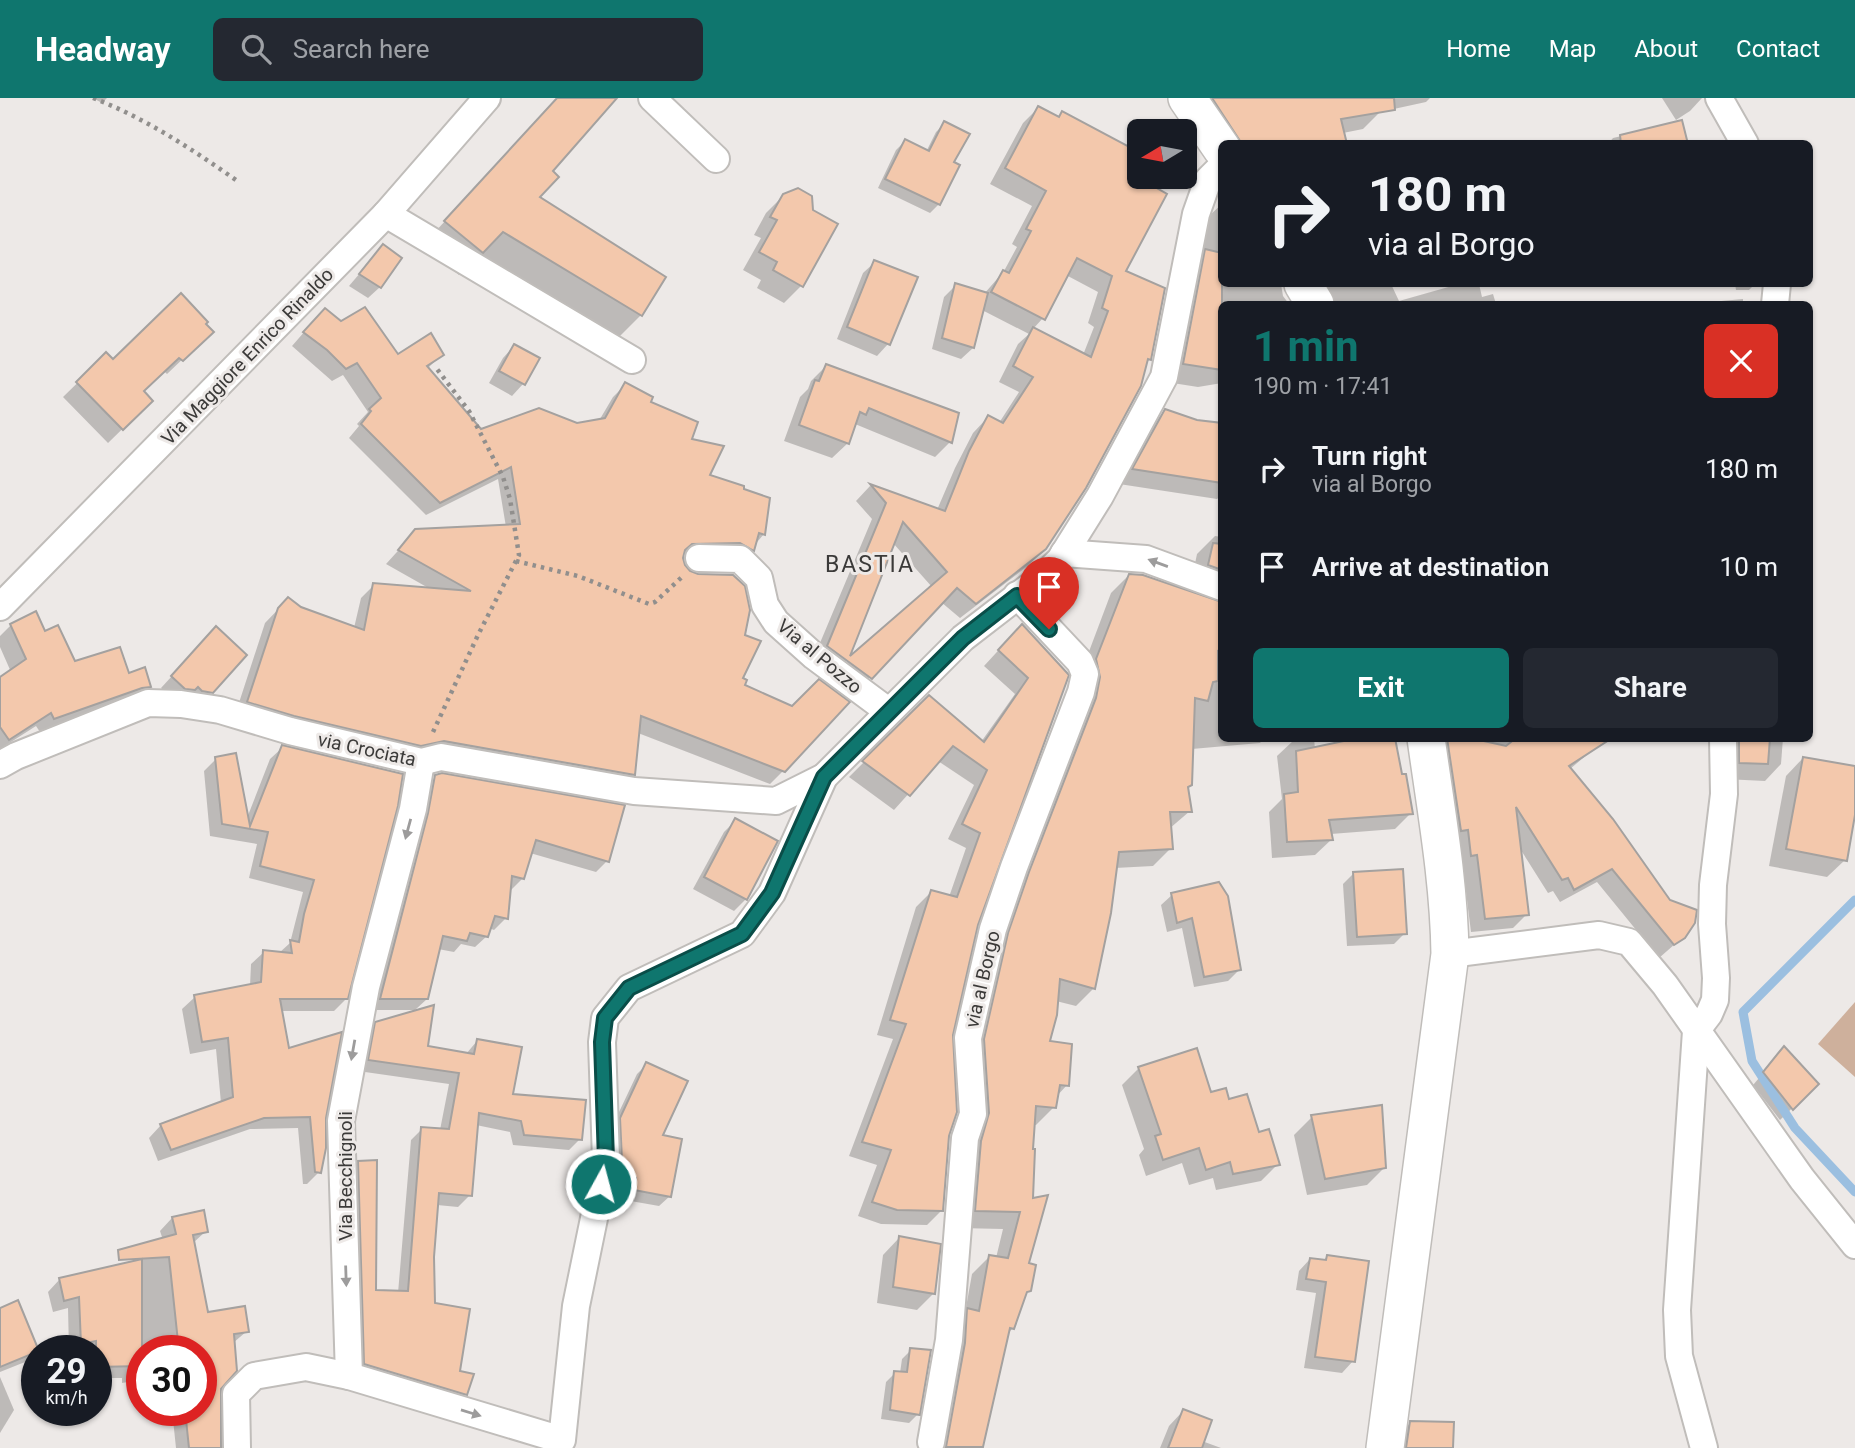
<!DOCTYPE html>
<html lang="en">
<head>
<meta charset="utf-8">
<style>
  :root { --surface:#171b24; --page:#242831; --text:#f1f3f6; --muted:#9ea1a6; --accent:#0f766e }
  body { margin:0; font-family:Roboto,sans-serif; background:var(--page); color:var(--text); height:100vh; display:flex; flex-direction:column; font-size:26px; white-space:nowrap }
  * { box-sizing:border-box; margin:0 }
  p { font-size:23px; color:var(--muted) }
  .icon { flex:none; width:38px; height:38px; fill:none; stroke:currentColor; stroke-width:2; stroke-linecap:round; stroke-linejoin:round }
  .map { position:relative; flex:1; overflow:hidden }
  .side { position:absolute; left:1218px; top:203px; width:595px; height:441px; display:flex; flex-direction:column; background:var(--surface); border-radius:10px; box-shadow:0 2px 5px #0004 }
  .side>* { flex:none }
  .guide { position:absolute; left:1218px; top:42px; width:595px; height:147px; border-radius:10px; box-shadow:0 2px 5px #0004; background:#171b24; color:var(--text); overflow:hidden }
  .needle { width:46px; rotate:260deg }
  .buttons { position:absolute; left:1127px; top:21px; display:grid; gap:14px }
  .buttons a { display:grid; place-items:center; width:70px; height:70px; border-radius:10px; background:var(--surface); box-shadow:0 2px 5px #0004; font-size:35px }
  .speed { position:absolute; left:21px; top:1237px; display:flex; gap:14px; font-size:35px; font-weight:700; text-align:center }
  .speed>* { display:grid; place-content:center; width:91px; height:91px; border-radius:50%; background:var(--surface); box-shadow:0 2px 5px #0004; line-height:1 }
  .speed small { font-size:18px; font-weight:400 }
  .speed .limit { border:10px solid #d22; background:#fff; color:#111 }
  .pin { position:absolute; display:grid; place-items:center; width:60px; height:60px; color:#fff; margin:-72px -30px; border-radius:50% 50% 50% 0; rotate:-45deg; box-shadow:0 0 7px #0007 }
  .pin .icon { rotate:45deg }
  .me { position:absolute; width:77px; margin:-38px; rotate:7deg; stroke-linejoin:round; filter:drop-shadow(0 0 5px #0008) }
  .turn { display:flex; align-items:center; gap:24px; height:147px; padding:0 35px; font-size:32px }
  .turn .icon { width:91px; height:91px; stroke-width:2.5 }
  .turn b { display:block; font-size:49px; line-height:60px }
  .round { display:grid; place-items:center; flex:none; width:74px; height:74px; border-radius:10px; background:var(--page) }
  .overview { display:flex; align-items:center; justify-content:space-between; height:119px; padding:0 35px }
  h1 { font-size:42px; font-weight:700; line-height:52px; color:var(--accent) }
  .primary-button { display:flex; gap:14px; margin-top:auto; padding:14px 35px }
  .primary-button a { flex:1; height:80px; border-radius:10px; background:var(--accent); color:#fff; font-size:28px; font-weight:700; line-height:80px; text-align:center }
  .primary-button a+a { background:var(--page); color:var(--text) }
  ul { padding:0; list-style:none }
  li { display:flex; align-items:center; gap:21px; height:98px; padding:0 35px }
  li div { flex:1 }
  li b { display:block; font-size:26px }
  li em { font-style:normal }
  header { display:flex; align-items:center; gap:42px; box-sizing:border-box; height:98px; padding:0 35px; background:var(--accent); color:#fff }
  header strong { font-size:33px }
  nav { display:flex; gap:38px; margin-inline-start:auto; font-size:24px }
  .search { width:490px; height:63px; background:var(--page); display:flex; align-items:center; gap:18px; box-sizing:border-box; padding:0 24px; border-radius:10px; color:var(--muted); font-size:26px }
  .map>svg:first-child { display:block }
</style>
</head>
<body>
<header>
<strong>Headway</strong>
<div class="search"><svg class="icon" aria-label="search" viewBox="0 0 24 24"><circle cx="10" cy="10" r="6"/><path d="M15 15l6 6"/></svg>Search here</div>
<nav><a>Home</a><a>Map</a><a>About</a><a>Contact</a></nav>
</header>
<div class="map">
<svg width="1855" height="1350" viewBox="0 0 1855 1350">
  <rect width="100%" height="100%" fill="#ede9e7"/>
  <!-- grass -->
  <polygon fill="#ceb09c" points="1855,904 1855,979 1818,946"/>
  <!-- shadow -->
  <g fill="#0003" fill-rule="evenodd">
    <polygon points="93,0 107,0 102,5"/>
    <polygon points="558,0 602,0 550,73 537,100 641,217 618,240 479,156 459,177 423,147"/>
    <polygon points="1204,0 1430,0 1426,4 1380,14 1363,31 1343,35 1345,46 1222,46"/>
    <polygon points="1662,0 1702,0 1690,13 1676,22"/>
    <path d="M1038,10L1057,20L1063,15L1139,63V79H1148L1145,85L1124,174L1150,261L1145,265L1045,450L1029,467L960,520L941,504L855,595L812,564L872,421L856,403L870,388L937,412L955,370L973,335L988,319L999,325L1019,294L999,284L1018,246L1029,236L982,212L973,250L961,261L932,251L944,199L956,187L984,196L1004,173L1017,149L1012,146L1032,108L990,86L1023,25ZM1066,177L1098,194L1088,225L1094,229L1083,257L1033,231L1043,220ZM893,445L932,489L846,564Z"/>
    <polygon points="1681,24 1686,46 1608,46 1613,40"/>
    <polygon points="945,25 952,65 958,68 939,106 930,115 878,90 896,52 905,43 926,54 936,34"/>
    <polygon points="784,97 801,188 784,205 757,190 761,182 743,172 761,140 754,137 766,115"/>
    <polygon points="1222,106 1222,186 1281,186 1283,198 1289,206 1222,206 1222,285 1198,289 1166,284 1199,127"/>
    <polygon points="383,148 380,189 368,200 349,188"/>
    <polygon points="875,164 888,246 877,258 837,241 863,175"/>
    <polygon points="1296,186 1391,186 1399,203 1459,186 1479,186 1482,199 1493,196 1496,206 1312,206"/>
    <polygon points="1735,186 1755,186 1749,192 1736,192"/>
    <polygon points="1743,201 1743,206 1688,206"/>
    <polygon points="312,225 340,225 397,258 442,256 427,271 481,333 577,326 600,321 613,299 626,286 689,342 707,378 764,436 739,465 727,458 682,457 683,468 743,539 741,581 743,588 783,673 770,686 638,635 634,676 621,690 235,617 265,525 288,501 300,511 354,530 361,500 374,487 432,492 386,466 416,433 506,429 498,381 426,417 349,340 359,328 357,326 368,314 343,277 332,283 292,248"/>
    <polygon points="204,227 211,234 167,276 164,273 142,294 151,303 108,345 63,299 106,257 113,263"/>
    <polygon points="514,248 538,261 523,286 512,298 489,285 503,260"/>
    <polygon points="826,268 950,344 935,359 855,326 848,345 832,360 784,343 800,299 808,291 811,283"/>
    <polygon points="1165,313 1196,323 1222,327 1222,397 1217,401 1119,386 1150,328"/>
    <polygon points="1215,438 1222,439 1222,640 1264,640 1260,645 1192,651 1191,687 1186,691 1190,713 1169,731 1171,750 1153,768 1115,770 1094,890 1076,908 1056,903 1048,945 1067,987 1056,999 1054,1009 1036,1027 1033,1027 1027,1166 1029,1192 1024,1198 1013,1230 1007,1236 982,1348 979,1350 932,1350 950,1230 965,1215 972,1176 990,1158 996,1160 1003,1131 958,1130 967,960 1079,580 1111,495 1129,477 1220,506 1217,497 1191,485 1197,456"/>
    <polygon points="11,527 44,535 74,565 128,577 149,589 135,603 40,634 36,628 0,651 0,581 11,574 0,549 0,538"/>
    <polygon points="205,542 212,594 200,606 173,602 161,590"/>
    <polygon points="1007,543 1067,578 976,827 951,937 948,1038 942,1112 927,1127 881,1126 858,1118 877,1067 849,1058 893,941 877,937 916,809 931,794 949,799 966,750 948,741 974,687 938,663 894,712 849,679 929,599 981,644 1015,596 984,568"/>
    <polygon points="1314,640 1315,651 1411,715 1395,731 1331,736 1332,741 1315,757 1272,760 1269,714 1282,701 1277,658 1294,642"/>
    <polygon points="1444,640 1461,640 1482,645 1479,640 1592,640 1595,650 1570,671 1683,839 1659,860 1597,784 1560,804 1553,793 1548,795 1519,749 1527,816 1513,830 1471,834 1463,770 1457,771"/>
    <polygon points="1715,640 1783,640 1781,666 1765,683 1724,681"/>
    <polygon points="283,649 346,901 334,913 280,913 288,952 324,1020 319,1074 307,1086 303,1086 298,1030 250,1031 158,1063 149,1040 161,1027 221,1005 216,951 190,956 182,911 195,899 250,888 251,866 264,854 279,855 290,845 303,794 249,780 257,746 210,738 204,673 216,661 247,720 270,661"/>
    <polygon points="1803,660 1855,670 1855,708 1845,762 1827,779 1769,768 1786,678"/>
    <polygon points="436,678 607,763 596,774 530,755 523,780 511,792 509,791 506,820 494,832 489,830 487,838 475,849 461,846 454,854 438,851 427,901 415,912 369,912 424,690"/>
    <polygon points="736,722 746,801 734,813 693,791 724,734"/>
    <polygon points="1354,775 1405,835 1394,846 1347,848 1343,786"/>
    <polygon points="1172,797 1239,872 1228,883 1194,889 1182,830 1167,834 1161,807"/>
    <polygon points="376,926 426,949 466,956 477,943 511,997 580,1041 569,1052 513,1047 510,1034 476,1027 470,1097 458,1109 437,1107 432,1159 433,1207 465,1296 454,1307 354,1277 347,1076 359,1064 374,1194 398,1195 411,1042 422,1031 440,1032 449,986 358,973 365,938"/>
    <polygon points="1784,951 1817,986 1780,1022 1753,987"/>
    <polygon points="647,966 670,1098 659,1108 625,1102 627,1090 610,1086 611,1031 637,976"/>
    <polygon points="1139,970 1228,1003 1258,1036 1278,1066 1261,1083 1216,1092 1213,1080 1189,1087 1182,1065 1146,1078 1139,1057 1144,1051 1122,987"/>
    <polygon points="1312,1019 1385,1069 1367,1087 1307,1097 1294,1037"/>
    <polygon points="172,1120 206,1133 193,1145 207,1216 247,1233 233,1245 219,1295 219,1350 176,1350 172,1312 201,1312 201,1253 142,1253 142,1306 132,1305 128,1284 122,1285 122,1280 96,1280 96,1253 69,1253 68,1210 53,1214 48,1194 60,1181 143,1162 141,1156 163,1142 160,1133"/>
    <polygon points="899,1140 934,1195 917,1212 877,1205 883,1157"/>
    <polygon points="1328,1158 1353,1263 1342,1275 1304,1270 1316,1195 1296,1192 1299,1173 1310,1161 1323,1163"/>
    <polygon points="0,1211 37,1252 25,1264 0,1274"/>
    <polygon points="911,1252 918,1316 909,1325 881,1321 886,1284 895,1275 900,1275 902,1261"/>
    <polygon points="0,1279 14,1312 0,1335"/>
    <polygon points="1183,1313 1202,1343 1221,1350 1160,1350 1169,1328"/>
    <polygon points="1410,1325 1452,1350 1399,1350 1400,1336"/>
  </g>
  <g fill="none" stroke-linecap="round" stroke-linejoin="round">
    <!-- stream -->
    <polyline stroke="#9bbfe0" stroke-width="9" points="1855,802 1743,914 1752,963 1795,1030 1855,1094"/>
  </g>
  <!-- building -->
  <g fill="#f3c8ac" stroke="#a4a19f" stroke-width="2" fill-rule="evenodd">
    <polygon points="557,0 617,0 553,73 559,79 540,99 666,179 642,218 503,134 483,155 444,123"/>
    <polygon points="1212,0 1394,0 1395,12 1341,21 1347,46 1242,46"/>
    <path d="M1038,8L1059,19L1062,13L1139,54V80L1167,96L1126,173L1165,190L1151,262L1148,261L1141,288L1086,390L1046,451L976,506L957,490L872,581L827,548L886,405L870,386L945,413L969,353L988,317L1003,325L1033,279L1013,268L1033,229L1091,259L1108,213L1102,210L1112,178L1077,160L1045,222L991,194L1003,172L1009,175L1031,133L1026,131L1046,93L1005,70ZM903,424L947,474L850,558L856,543Z"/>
    <polygon points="1682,22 1688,46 1621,46 1620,37"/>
    <polygon points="944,23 970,36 954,64 960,67 940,107 885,81 905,41 929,53"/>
    <polygon points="798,90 812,98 813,112 838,126 803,189 773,172 777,164 759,154 777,122 770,119 783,96"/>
    <polygon points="383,146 402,160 381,190 359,176"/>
    <polygon points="1205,151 1222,155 1222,272 1183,266"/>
    <polygon points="874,162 918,179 890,247 847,229"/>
    <polygon points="955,185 988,195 974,250 942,240"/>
    <polygon points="181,195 208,224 206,226 214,234 183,263 179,260 144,293 153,303 123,332 76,284 106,254 113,261"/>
    <polygon points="365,209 398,256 431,235 444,257 427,268 481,331 539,310 577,325 605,320 625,284 653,299 651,304 698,324 692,341 724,348 710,377 744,388 744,391 770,400 765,437 759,435 754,453 740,445 692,446 685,452 683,460 685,467 690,473 698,476 733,477 745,488 750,512 745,537 761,543 743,580 747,582 745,587 792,608 819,581 850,604 785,674 641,618 635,677 444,643 421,648 294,618 247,604 278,510 288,499 301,509 364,532 373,485 471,493 398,452 415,431 520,426 511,369 440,405 361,326 371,313 369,311 381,300 357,265 346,271 327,252 303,234 325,210 341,223"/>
    <polygon points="514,246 540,260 525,287 499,273"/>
    <polygon points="826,266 959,315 952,345 869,310 866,317 860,314 849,346 799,327 815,282 819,283"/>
    <polygon points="1165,311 1197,322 1222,325 1222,385 1132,371"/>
    <polygon points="1213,445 1222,446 1222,472 1208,467"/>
    <polygon points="1129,476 1143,477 1222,504 1222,554 1218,553 1218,583 1213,584 1208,603 1195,600 1192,687 1188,689 1192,714 1170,714 1173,751 1119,754 1111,815 1095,891 1060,881 1057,917 1050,943 1072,946 1069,988 1060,987 1056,1010 1036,1008 1033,1051 1035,1051 1033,1100 1048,1097 1029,1165 1036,1167 1031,1193 1027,1194 1014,1231 1010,1230 983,1349 946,1349 965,1245 967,1210 979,1213 989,1157 1008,1160 1020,1114 975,1113 981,1043 989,1015 984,941 1008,835 1029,774 1096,600 1100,579 1096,561"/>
    <polygon points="36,513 45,533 58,527 75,563 120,549 129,575 145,569 151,589 142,590 54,621 51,615 9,642 0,629 0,579 26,561 10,526"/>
    <polygon points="1022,526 1069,577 978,827 953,937 957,1014 949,1038 943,1113 897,1112 872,1104 891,1052 862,1044 906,926 890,922 931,792 957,799 980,735 962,726 987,672 953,648 910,698 862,663 929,597 984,644 1028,580 998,552"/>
    <polygon points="216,528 247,557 213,595 202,593 198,589 195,592 185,591 171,578"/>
    <polygon points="1358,640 1395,640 1402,676 1406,676 1413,716 1329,722 1333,742 1287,744 1284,696 1298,694 1296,653"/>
    <polygon points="1447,640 1470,640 1506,648 1516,640 1612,640 1569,668 1613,721 1670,802 1697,812 1695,825 1685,840 1674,847 1612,771 1574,792 1568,780 1562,782 1516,709 1529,817 1485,821 1477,757 1471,758 1468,732 1461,733"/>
    <polygon points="1739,640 1770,640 1768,666 1739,665"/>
    <polygon points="282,647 403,676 398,708 348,901 280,901 289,950 342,934 326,1020 326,1050 321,1075 315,1074 310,1019 264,1020 171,1052 160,1026 233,999 228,940 202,944 194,897 261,884 263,852 292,855 290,842 299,844 304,816 314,782 260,768 268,734 222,726 215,659 236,655 250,728"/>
    <polygon points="1803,659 1855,668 1855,717 1847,763 1786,751"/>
    <polygon points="442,675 625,707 609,764 536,742 524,781 512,778 508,821 495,818 488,839 470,835 467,843 443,838 428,901 380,901 428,715 435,677"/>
    <polygon points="735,720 778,743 747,802 704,779"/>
    <polygon points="1403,771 1407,836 1357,839 1353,774"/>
    <polygon points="1219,784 1228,798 1241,872 1204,879 1192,820 1177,825 1171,795"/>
    <polygon points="434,907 428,948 474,956 477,941 522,949 513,996 586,1002 582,1042 524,1037 521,1023 479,1015 472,1098 439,1095 434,1159 435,1205 470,1211 460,1273 474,1276 467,1297 364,1266 358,1063 377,1062 376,1192 408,1193 421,1029 449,1031 459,975 368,962 375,924"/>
    <polygon points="1784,948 1819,986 1793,1012 1763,974"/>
    <polygon points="1197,950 1211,994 1226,990 1229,1001 1247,996 1259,1034 1269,1031 1280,1067 1233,1076 1230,1064 1206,1072 1199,1050 1163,1062 1155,1038 1161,1036 1138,969"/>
    <polygon points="646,964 688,983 663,1037 682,1041 671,1099 634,1092 636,1080 619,1076 622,1062 620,1020"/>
    <polygon points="1382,1007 1386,1070 1325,1081 1311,1017"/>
    <polygon points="204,1112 208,1134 193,1137 208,1214 245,1208 249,1234 234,1236 237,1273 221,1291 221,1350 189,1350 185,1312 201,1312 201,1253 179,1253 169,1159 119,1162 118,1152 176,1136 172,1119"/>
    <polygon points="899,1138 941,1146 935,1196 893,1189"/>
    <polygon points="1327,1157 1369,1163 1355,1264 1315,1259 1326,1184 1306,1181 1310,1160 1326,1162"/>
    <polygon points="142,1161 142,1268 96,1269 96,1243 81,1246 79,1199 64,1203 59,1180"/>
    <polygon points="18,1202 39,1253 0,1269 0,1210"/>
    <polygon points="910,1250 931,1252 920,1317 890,1312 894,1273 907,1274"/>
    <polygon points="1183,1311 1212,1322 1202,1350 1168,1350"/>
    <polygon points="1410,1323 1454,1324 1453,1350 1406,1350"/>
  </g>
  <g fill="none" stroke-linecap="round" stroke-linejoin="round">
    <!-- street casing -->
    <g stroke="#c0bdba" stroke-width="30">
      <g id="street">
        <polyline points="652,0 716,61"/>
        <polyline points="1719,0 1745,46"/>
        <polyline points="386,116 632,262"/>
        <polyline points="1775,206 1777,186"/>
        <polyline points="1064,455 1146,461 1222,489"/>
        <polyline points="699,460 740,461 759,480 765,507 776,524 814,558 888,613"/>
        <polyline points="0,509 386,116 487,0"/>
        <polyline points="421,664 413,711 366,889 341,1023 349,1278 562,1342 576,1208 606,1062 602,944 605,920 629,890 742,836 772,795 824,679 963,540 1041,480 1060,462 1100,398 1164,279 1196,116 1208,82 1222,68"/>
        <polyline points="0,667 16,658 148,605 181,606 220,612 290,633 421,664 441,659 634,693 776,703 824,679"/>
        <polyline points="1450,856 1599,837 1629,844 1665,887 1802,1081 1855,1147"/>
        <polyline points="931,1344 949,1242 965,1040 973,1016 968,940 993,831 1014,769 1081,594 1085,576 1080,564 1017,497"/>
        <polyline points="237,1350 236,1296 254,1278 306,1269 349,1278"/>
        <polyline points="1704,1350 1679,1258 1677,1212 1696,933 1709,916 1715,902 1716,880 1712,826 1713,787 1724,696 1723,640"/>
      </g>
    </g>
    <!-- secondary casing -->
    <g stroke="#c0bdba" stroke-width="40">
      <g id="secondary">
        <polyline points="1187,0 1222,51"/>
        <polyline points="1303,186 1315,206"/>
        <path d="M1385,1350L1450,856C1449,783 1436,712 1426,640"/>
      </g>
    </g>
    <!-- path -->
    <g stroke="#918f8d" stroke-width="4.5" stroke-dasharray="3.5 5" stroke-linecap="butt">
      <path d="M93,0C145,20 190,50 236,82"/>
      <polyline points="516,463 578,478 649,506 655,504 682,479"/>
      <polyline points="433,634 478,537 519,457 510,401 503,379 469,313 437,271"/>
    </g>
    <!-- street -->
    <use href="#street" stroke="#fff" stroke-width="26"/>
    <!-- secondary -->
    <use href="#secondary" stroke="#fff" stroke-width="37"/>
  </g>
  <!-- one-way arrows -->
  <defs><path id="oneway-solid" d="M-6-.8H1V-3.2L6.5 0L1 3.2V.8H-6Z" transform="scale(1.75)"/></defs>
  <g fill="#9d9c9c">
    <use href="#oneway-solid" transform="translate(1158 465) rotate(-160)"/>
    <use href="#oneway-solid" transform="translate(408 731) rotate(105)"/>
    <use href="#oneway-solid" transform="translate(353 952) rotate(100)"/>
    <use href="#oneway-solid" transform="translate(346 1178) rotate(88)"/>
    <use href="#oneway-solid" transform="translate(471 1315) rotate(17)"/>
  </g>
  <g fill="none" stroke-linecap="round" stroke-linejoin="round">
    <!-- route casing -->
    <g stroke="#0a4d48" stroke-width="18">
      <polyline id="route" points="601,1086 606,1062 602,944 605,920 629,890 742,836 772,795 824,679 963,540 1017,498 1049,531"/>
    </g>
    <!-- route -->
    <use href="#route" stroke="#0f766e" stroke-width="12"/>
  </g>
  <g text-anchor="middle" stroke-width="6" stroke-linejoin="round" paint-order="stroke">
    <!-- street labels -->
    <g font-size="19" fill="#3b3a39" stroke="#ede9e7">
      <text transform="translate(247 258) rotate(-46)" y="7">Via Maggiore Enrico Rinaldo</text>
      <text transform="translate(820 558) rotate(40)" y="7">Via al Pozzo</text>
      <text transform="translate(367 651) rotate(12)" y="7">via Crociata</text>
      <text transform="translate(982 881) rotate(-77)" y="7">via al Borgo</text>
      <text transform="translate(345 1078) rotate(-90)" y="7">Via Becchignoli</text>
    </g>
    <!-- quarter labels -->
    <g font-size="23" letter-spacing="2" fill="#3b3a39" stroke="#ede9e7">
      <text x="870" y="474">BASTIA</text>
    </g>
  </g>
</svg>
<div class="buttons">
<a><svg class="needle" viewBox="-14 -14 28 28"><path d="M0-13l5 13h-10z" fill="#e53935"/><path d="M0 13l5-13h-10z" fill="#9ea1a6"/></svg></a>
</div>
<div class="speed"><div>29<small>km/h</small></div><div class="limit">30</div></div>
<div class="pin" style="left:1049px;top:531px;background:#d93025"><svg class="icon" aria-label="arrive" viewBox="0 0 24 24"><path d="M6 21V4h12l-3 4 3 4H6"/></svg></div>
<svg class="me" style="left:601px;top:1086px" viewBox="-20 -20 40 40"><circle r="17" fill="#0f766e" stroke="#fff" stroke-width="3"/><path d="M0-11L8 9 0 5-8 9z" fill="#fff"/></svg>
<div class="guide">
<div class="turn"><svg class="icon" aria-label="right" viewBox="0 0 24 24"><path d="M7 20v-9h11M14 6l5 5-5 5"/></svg><div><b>180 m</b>via al Borgo</div></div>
</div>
<section class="side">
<div class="overview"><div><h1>1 min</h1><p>190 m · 17:41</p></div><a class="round" style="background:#d93025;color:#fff"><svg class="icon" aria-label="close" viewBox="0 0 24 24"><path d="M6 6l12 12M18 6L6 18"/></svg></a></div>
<ul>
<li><svg class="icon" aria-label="right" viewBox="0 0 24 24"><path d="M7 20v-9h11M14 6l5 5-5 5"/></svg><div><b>Turn right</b><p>via al Borgo</p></div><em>180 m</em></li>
<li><svg class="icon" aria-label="arrive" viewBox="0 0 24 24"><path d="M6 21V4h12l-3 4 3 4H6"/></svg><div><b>Arrive at destination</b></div><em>10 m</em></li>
</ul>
<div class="primary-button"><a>Exit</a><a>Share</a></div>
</section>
</div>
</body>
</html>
